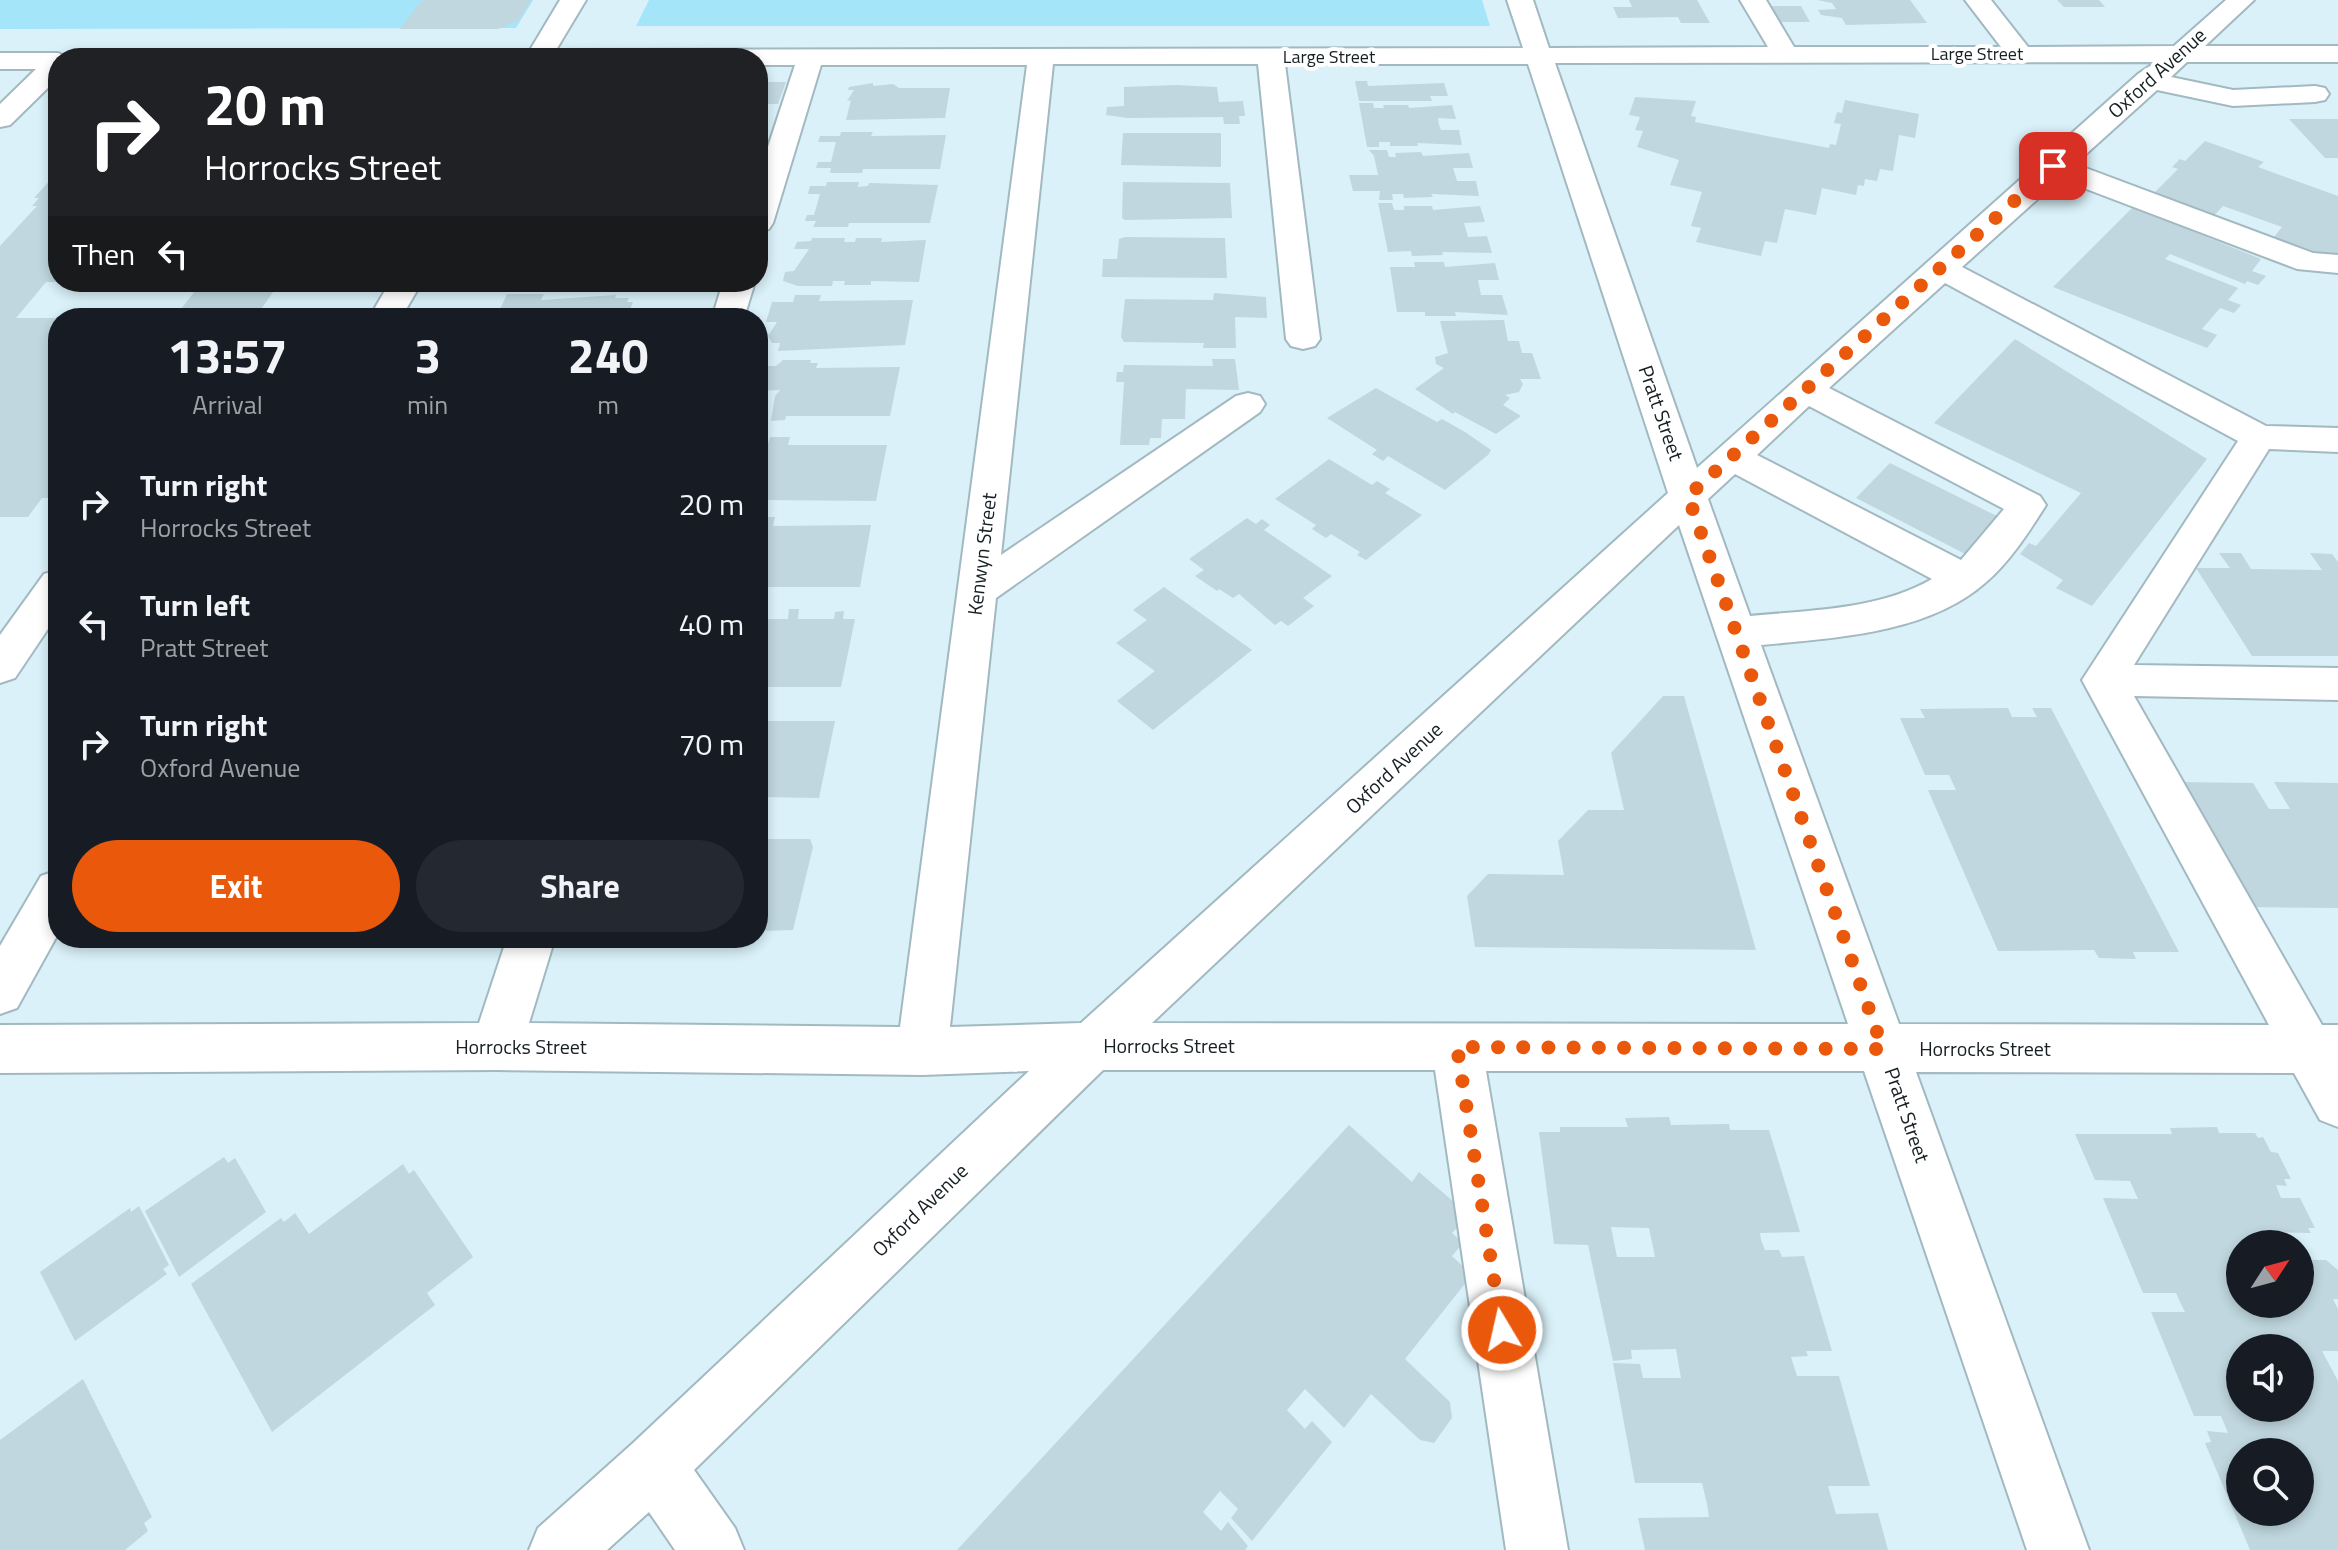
<!DOCTYPE html>
<html lang="en">
<head>
<meta charset="utf-8">
<style>
  :root { --surface:#171b24; --page:#242831; --text:#f1f3f6; --muted:#9ea1a6; --accent:#ea580c }
  body { margin:0; font-family:"Titillium Web",sans-serif; background:var(--page); color:var(--text); height:100vh; display:flex; flex-direction:column; font-size:30px; white-space:nowrap }
  * { box-sizing:border-box; margin:0 }
  p { font-size:26px; color:var(--muted) }
  .icon { flex:none; width:44px; height:44px; fill:none; stroke:currentColor; stroke-width:2; stroke-linecap:round; stroke-linejoin:round }
  .map { position:relative; flex:1; overflow:hidden }
  .sheet { position:absolute; left:48px; top:308px; width:720px; height:640px; display:flex; flex-direction:column; background:var(--surface); border-radius:32px; box-shadow:0 4px 12px #0003 }
  .sheet>* { flex:none }
  .top-card { position:absolute; left:48px; top:48px; width:720px; height:244px; border-radius:32px; box-shadow:0 4px 12px #0003; background:#202124; color:#fff; overflow:hidden }
  .needle { width:52px; rotate:54deg }
  .buttons { position:absolute; left:2226px; top:1230px; display:grid; gap:16px }
  .buttons a { display:grid; place-items:center; width:88px; height:88px; border-radius:50%; background:var(--surface); box-shadow:0 4px 12px #0003; font-size:40px }
  .pin { position:absolute; display:grid; place-items:center; width:68px; height:68px; color:#fff; margin:-34px; border-radius:16px; box-shadow:0 4px 12px #0006 }
  .me { position:absolute; width:88px; margin:-44px; rotate:351deg; stroke-linejoin:round; filter:drop-shadow(0 0 6px #0008) }
  .turn { display:flex; align-items:center; gap:28px; height:168px; padding:0 24px; font-size:36px }
  .turn .icon { width:104px; height:104px; stroke-width:2.5 }
  .turn b { display:block; font-size:56px; line-height:68px }
  .then { display:flex; align-items:center; height:76px; padding:0 24px; background:#0003; gap:16px; font-size:30px }
  .eta { display:flex; justify-content:space-evenly; align-items:center; height:136px; text-align:center }
  .eta b { font-size:48px; font-weight:700; line-height:56px }
  .button { display:flex; gap:16px; margin-top:auto; padding:16px 24px }
  .button a { flex:1; height:92px; border-radius:48px; background:var(--accent); color:#fff; font-size:32px; font-weight:700; line-height:92px; text-align:center }
  .button a+a { background:var(--page); color:var(--text) }
  ul { padding:0; list-style:none }
  li { display:flex; align-items:center; gap:24px; height:120px; padding:0 24px }
  li div { flex:1 }
  li b { display:block; font-size:30px }
  li em { font-style:normal }
  .map>svg:first-child { display:block }
</style>
</head>
<body>
<div class="map">
<svg width="2338" height="1550" viewBox="0 0 2338 1550">
  <rect width="100%" height="100%" fill="#daf1f9"/>
  <!-- green -->
  <g fill="#a5e5fa">
    <polygon points="0,0 533,0 516,28 0,29"/>
    <polygon points="649,0 1482,0 1490,26 636,26"/>
  </g>
  <!-- building -->
  <g fill="#c0d7df" fill-rule="evenodd">
    <polygon points="426,0 531,0 518,21 498,29 400,29 420,2"/>
    <polygon points="1629,0 1697,0 1710,23 1681,23 1678,17 1618,18 1613,7 1632,7"/>
    <polygon points="1817,0 1910,0 1927,23 1846,25 1842,18 1821,15 1818,10 1836,9 1832,3"/>
    <polygon points="2057,0 2099,0 2105,7 2064,7"/>
    <polygon points="1766,6 1801,6 1810,22 1776,22"/>
    <polygon points="1355,81 1367,81 1368,86 1444,83 1448,96 1430,96 1432,101 1359,101"/>
    <polygon points="758,82 786,82 778,104 768,104 764,114 758,114"/>
    <polygon points="873,83 873,86 893,84 899,88 950,88 945,118 846,120 851,100 847,101 854,90 848,90 849,87"/>
    <polygon points="1175,85 1217,87 1219,102 1243,101 1245,116 1239,116 1240,124 1224,124 1223,117 1127,118 1106,115 1107,107 1124,106 1124,87"/>
    <polygon points="1635,97 1696,101 1691,116 1696,117 1695,122 1829,148 1830,144 1836,145 1841,124 1834,123 1837,112 1842,113 1845,100 1919,114 1915,138 1899,135 1893,171 1880,169 1877,181 1865,179 1864,186 1858,185 1856,195 1822,188 1816,215 1785,209 1777,243 1765,241 1761,256 1696,242 1701,228 1691,226 1702,192 1670,185 1679,160 1637,147 1643,131 1635,130 1640,117 1629,115"/>
    <polygon points="1359,103 1373,103 1374,108 1384,108 1383,105 1408,105 1409,108 1452,105 1456,119 1438,118 1439,125 1441,130 1459,130 1462,145 1417,143 1418,146 1390,146 1390,142 1379,142 1379,147 1367,147"/>
    <polygon points="2289,119 2338,119 2338,158 2325,158"/>
    <polygon points="841,132 873,132 871,136 946,135 940,169 863,169 862,173 830,173 831,168 816,168 818,162 831,162 836,142 818,142 820,136 840,136"/>
    <polygon points="1123,133 1221,133 1221,167 1121,165"/>
    <polygon points="2205,141 2264,162 2258,167 2338,196 2338,261 2274,237 2282,227 2223,206 2210,220 2150,197 2178,169 2172,167 2180,159 2185,161"/>
    <polygon points="1369,150 1387,150 1389,157 1396,157 1395,153 1421,152 1423,156 1469,153 1473,168 1453,168 1457,181 1476,181 1479,196 1431,194 1433,197 1404,198 1403,194 1392,194 1393,200 1379,200 1380,191 1353,191 1349,175 1378,175 1374,156"/>
    <polygon points="53,177 58,178 58,282 46,282 16,318 58,318 58,498 42,498 28,517 0,517 0,246 37,206 32,206 39,198 34,198"/>
    <polygon points="827,182 859,182 858,187 868,186 869,183 938,185 930,223 849,223 848,227 813,227 816,221 805,221 807,215 814,215 820,194 808,194 810,186 826,186"/>
    <polygon points="1123,182 1230,183 1232,218 1125,220 1122,218"/>
    <polygon points="1378,203 1392,203 1394,210 1404,210 1404,206 1432,206 1433,210 1480,206 1485,222 1464,223 1468,237 1487,236 1492,253 1442,252 1443,255 1412,256 1411,251 1388,252"/>
    <polygon points="2133,207 2261,259 2252,271 2266,276 2258,285 2247,281 2245,284 2170,254 2165,259 2238,288 2228,300 2241,305 2234,313 2220,308 2202,329 2217,335 2207,348 2053,287"/>
    <polygon points="1125,237 1225,238 1227,278 1102,277 1103,259 1117,259 1119,239"/>
    <polygon points="812,238 845,238 844,242 855,242 856,238 882,238 881,242 926,240 919,282 871,281 871,285 844,285 845,281 833,281 832,286 798,286 783,281 785,272 794,271 809,249 794,249 797,242 811,241"/>
    <polygon points="1414,262 1444,262 1445,267 1495,263 1499,280 1478,280 1481,295 1502,295 1508,315 1455,312 1456,316 1425,316 1425,312 1397,312 1390,267 1415,267"/>
    <polygon points="202,282 280,282 255,318 174,318"/>
    <polygon points="513,282 551,282 549,287 510,286"/>
    <polygon points="584,282 622,282 619,287 582,287"/>
    <polygon points="1214,293 1266,297 1267,318 1235,317 1236,348 1203,348 1204,343 1124,342 1121,337 1125,299 1213,300"/>
    <polygon points="507,294 544,294 541,300 616,295 615,298 629,298 627,302 633,302 628,315 622,317 496,318"/>
    <polygon points="795,295 821,295 819,301 913,300 905,345 778,351 780,343 772,343 768,336 777,322 766,322 772,302 793,302"/>
    <polygon points="692,309 689,318 651,318 654,310"/>
    <polygon points="1504,320 1508,341 1519,341 1522,353 1532,353 1541,379 1520,379 1523,384 1519,392 1505,395 1510,398 1503,405 1521,416 1496,434 1455,412 1453,414 1415,389 1444,368 1436,364 1435,357 1448,353 1440,321"/>
    <polygon points="2015,339 2207,459 2092,606 2056,588 2063,580 2020,554 2029,543 2036,546 2081,493 1934,423"/>
    <polygon points="1212,359 1235,359 1239,390 1186,389 1185,419 1162,419 1161,438 1150,438 1149,445 1120,445 1124,382 1116,382 1117,372 1123,372 1124,365 1213,366"/>
    <polygon points="783,360 811,360 810,363 818,363 816,368 900,367 890,416 786,416 785,420 771,421 775,396 780,390 758,391 758,383 763,366 776,366"/>
    <polygon points="1376,388 1437,422 1442,419 1465,432 1491,450 1488,455 1445,490 1388,456 1383,461 1372,454 1377,450 1327,418"/>
    <polygon points="770,437 790,437 788,445 887,445 876,501 758,500 758,477"/>
    <polygon points="1329,459 1372,485 1377,481 1390,489 1385,493 1422,515 1366,560 1357,555 1360,552 1331,534 1326,538 1312,529 1316,525 1275,499"/>
    <polygon points="1890,463 2005,520 1973,558 1856,498"/>
    <polygon points="758,517 775,517 773,526 871,525 860,587 758,587"/>
    <polygon points="1247,518 1256,524 1262,519 1270,525 1264,530 1332,576 1303,598 1314,606 1288,626 1281,621 1275,625 1239,594 1233,598 1219,589 1217,591 1195,576 1204,570 1189,559"/>
    <polygon points="2219,553 2241,553 2251,569 2322,570 2310,553 2332,554 2338,562 2338,656 2252,656 2196,568 2230,568"/>
    <polygon points="1164,587 1252,650 1153,730 1117,701 1155,671 1116,643 1147,620 1133,610"/>
    <polygon points="789,609 799,609 798,619 834,619 835,612 844,611 843,619 855,619 841,687 758,687 758,619 788,619"/>
    <polygon points="1663,696 1684,696 1756,950 1475,947 1467,896 1488,874 1564,875 1558,841 1588,810 1624,810 1611,753"/>
    <polygon points="2008,708 2012,717 2037,717 2032,708 2051,708 2179,952 2133,952 2136,959 2099,958 2094,950 1998,951 1928,790 1956,790 1949,775 1925,775 1900,718 1925,718 1920,709"/>
    <polygon points="758,721 835,721 819,798 758,797"/>
    <polygon points="2174,782 2253,783 2269,809 2290,809 2274,782 2338,783 2338,908 2242,907"/>
    <polygon points="758,839 810,839 813,847 793,930 758,931"/>
    <path d="M1669,1117L1671,1125L1729,1124L1730,1130H1769L1800,1232L1760,1233L1761,1240L1765,1250H1779L1782,1257L1804,1256L1832,1351H1806L1808,1356L1791,1357L1797,1376H1839L1870,1486H1828L1836,1514L1878,1513L1888,1550H1645L1638,1518L1709,1517L1707,1504L1702,1483H1635L1613,1363L1640,1364L1643,1378H1681L1676,1349L1631,1350L1632,1359L1613,1361L1588,1245L1554,1244L1539,1132H1560V1127H1628L1625,1118ZM1611,1227L1649,1228L1655,1257H1617Z"/>
    <polygon points="1349,1125 1412,1182 1419,1172 1469,1215 1452,1233 1463,1243 1452,1256 1472,1275 1405,1359 1450,1402 1452,1418 1434,1443 1420,1440 1371,1394 1344,1428 1305,1389 1287,1410 1305,1429 1312,1421 1332,1442 1252,1541 1231,1518 1238,1509 1220,1491 1203,1512 1221,1531 1228,1522 1248,1546 1245,1550 957,1550"/>
    <path d="M2217,1127L2219,1133H2255L2258,1138L2263,1137L2271,1152L2278,1153L2291,1179H2284L2287,1186L2276,1185L2281,1198H2300L2315,1228H2308L2311,1233L2263,1232L2269,1244H2240V1304H2300V1260H2326L2338,1270V1299H2333L2338,1309V1351H2322L2338,1381V1550H2250L2205,1443L2211,1442L2207,1431L2228,1433L2221,1416H2194L2151,1312H2185L2181,1304L2176,1293H2143L2103,1198L2138,1199L2130,1181L2095,1180L2075,1134H2172L2170,1128ZM2240,1348H2300V1408H2240ZM2240,1452H2300V1512H2240Z"/>
    <polygon points="224,1157 228,1163 235,1158 266,1212 179,1277 145,1211"/>
    <polygon points="403,1164 409,1174 414,1170 473,1257 427,1293 435,1305 272,1432 191,1284 281,1218 284,1222 295,1213 309,1234"/>
    <polygon points="139,1206 169,1265 163,1269 167,1274 75,1341 40,1272 130,1208 131,1212"/>
    <polygon points="83,1379 152,1517 144,1523 148,1531 125,1550 0,1550 0,1440"/>
  </g>
  <g fill="none" stroke-linecap="round" stroke-linejoin="round">
    <!-- minor casing -->
    <g stroke="#a2b9c1" stroke-width="4">
      <g id="minor">
        <path d="M560,0H586L556,50L1523,48L1507,0H1533L1549,48L1768,47L1740,0H1766L1794,47H2001L1965,0H1991L2028,47L2174,46L2226,0H2254L2205,46H2338V62H2187L2171,77L2233,90L2315,86L2325,88L2329,94L2325,100L2315,102L2233,106L2157,90L2075,164L2313,253L2338,255V273L2297,269L2060,179L1962,267L2266,426L2338,428V452L2269,449L2134,665L2338,668V700L2134,696L2322,1025H2338V1127L2320,1120L2294,1073L1916,1072L2089,1550H2027L1864,1071H1486L1568,1550H1506L1435,1070H1103L694,1470L735,1528L744,1550H675L649,1512L607,1550H529L538,1528L632,1444L1029,1071L922,1075L497,1070L0,1073V1025L479,1023L507,938H555L529,1023L900,1027L1027,65H821L773,223L769,229L758,232V177L795,65H758V58H306L310,52L319,50H530ZM2156,62L2138,74L1697,468L1555,63ZM1053,64H1258L1286,339L1291,346L1303,349L1315,346L1320,339L1285,64H1528L1668,493L1081,1023L950,1027L996,598L1260,412L1265,404L1260,396L1248,393L1236,396L1001,555ZM1945,283L2238,441L2082,680L2269,1025L1899,1024L1761,645C1833,638 1927,634 1985,583C2009,563 2029,532 2046,505L2040,496L1829,388ZM1809,406L2004,509L1961,560L1757,455ZM1735,474L1932,579C1879,610 1810,610 1750,616L1708,499ZM1679,525L1848,1024L1152,1023Z"/>
        <polygon points="0,53 58,53 69,58 58,58 58,78 10,125 0,127 0,104 36,69 0,69"/>
        <polygon points="390,282 422,282 401,318 369,318"/>
        <polygon points="723,282 755,282 744,318 712,318"/>
        <polygon points="58,570 58,614 15,678 0,683 0,635 44,574"/>
        <polygon points="58,870 58,934 17,1008 0,1014 0,946 41,876"/>
      </g>
    </g>
    <!-- minor -->
    <use href="#minor" fill="#fff" fill-rule="evenodd"/>
  </g>
  <g fill="none" stroke-linecap="round" stroke-linejoin="round">
    <!-- route -->
    <polyline stroke="#ea580c" stroke-width="14" stroke-dasharray="0 25.2" points="1502,1330 1457,1047 1883,1049 1688,496 2053,166"/>
  </g>
  <g text-anchor="middle" stroke-width="8" stroke-linejoin="round" paint-order="stroke">
    <!-- far-street labels -->
    <g font-size="18" fill="#161f22" stroke="#fff">
      <text x="1977" y="60">Large Street</text>
      <text x="1329" y="63">Large Street</text>
    </g>
    <!-- street labels -->
    <g font-size="20" fill="#161f22" stroke="#fff">
      <text transform="translate(2157 73) rotate(-42)" y="7">Oxford Avenue</text>
      <text transform="translate(1661 413) rotate(71)" y="7">Pratt Street</text>
      <text transform="translate(982 554) rotate(-83)" y="7">Kenwyn Street</text>
      <text transform="translate(1394 768) rotate(-43)" y="7">Oxford Avenue</text>
      <text x="1169" y="1053">Horrocks Street</text>
      <text x="521" y="1054">Horrocks Street</text>
      <text x="1985" y="1056">Horrocks Street</text>
      <text transform="translate(1907 1115) rotate(71)" y="7">Pratt Street</text>
      <text transform="translate(920 1210) rotate(-44)" y="7">Oxford Avenue</text>
    </g>
  </g>
</svg>
<div class="buttons">
<a><svg class="needle" viewBox="-14 -14 28 28"><path d="M0-13l5 13h-10z" fill="#e53935"/><path d="M0 13l5-13h-10z" fill="#9ea1a6"/></svg></a>
<a><svg class="icon" aria-label="sound" viewBox="0 0 24 24"><path d="M4 9h4l5-4v14l-5-4H4zM17 9q2 3 0 6"/></svg></a>
<a><svg class="icon" aria-label="search" viewBox="0 0 24 24"><circle cx="10" cy="10" r="6"/><path d="M15 15l6 6"/></svg></a>
</div>
<div class="pin" style="left:2053px;top:166px;background:#d93025"><svg class="icon" aria-label="arrive" viewBox="0 0 24 24"><path d="M6 21V4h12l-3 4 3 4H6"/></svg></div>
<svg class="me" style="left:1502px;top:1330px" viewBox="-20 -20 40 40"><circle r="17" fill="#ea580c" stroke="#fff" stroke-width="3"/><path d="M0-11L8 9 0 5-8 9z" fill="#fff"/></svg>
<div class="top-card">
<div class="turn"><svg class="icon" aria-label="right" viewBox="0 0 24 24"><path d="M7 20v-9h11M14 6l5 5-5 5"/></svg><div><b>20 m</b>Horrocks Street</div></div>
<div class="then">Then<svg class="icon" aria-label="left" viewBox="0 0 24 24"><path d="M17 20v-9H6M10 6l-5 5 5 5"/></svg></div>
</div>
<section class="sheet">
<div class="eta">
<div><b>13:57</b><p>Arrival</p></div>
<div><b>3</b><p>min</p></div>
<div><b>240</b><p>m</p></div>
</div>
<ul>
<li><svg class="icon" aria-label="right" viewBox="0 0 24 24"><path d="M7 20v-9h11M14 6l5 5-5 5"/></svg><div><b>Turn right</b><p>Horrocks Street</p></div><em>20 m</em></li>
<li><svg class="icon" aria-label="left" viewBox="0 0 24 24"><path d="M17 20v-9H6M10 6l-5 5 5 5"/></svg><div><b>Turn left</b><p>Pratt Street</p></div><em>40 m</em></li>
<li><svg class="icon" aria-label="right" viewBox="0 0 24 24"><path d="M7 20v-9h11M14 6l5 5-5 5"/></svg><div><b>Turn right</b><p>Oxford Avenue</p></div><em>70 m</em></li>
</ul>
<div class="button"><a>Exit</a><a>Share</a></div>
</section>
</div>
</body>
</html>
